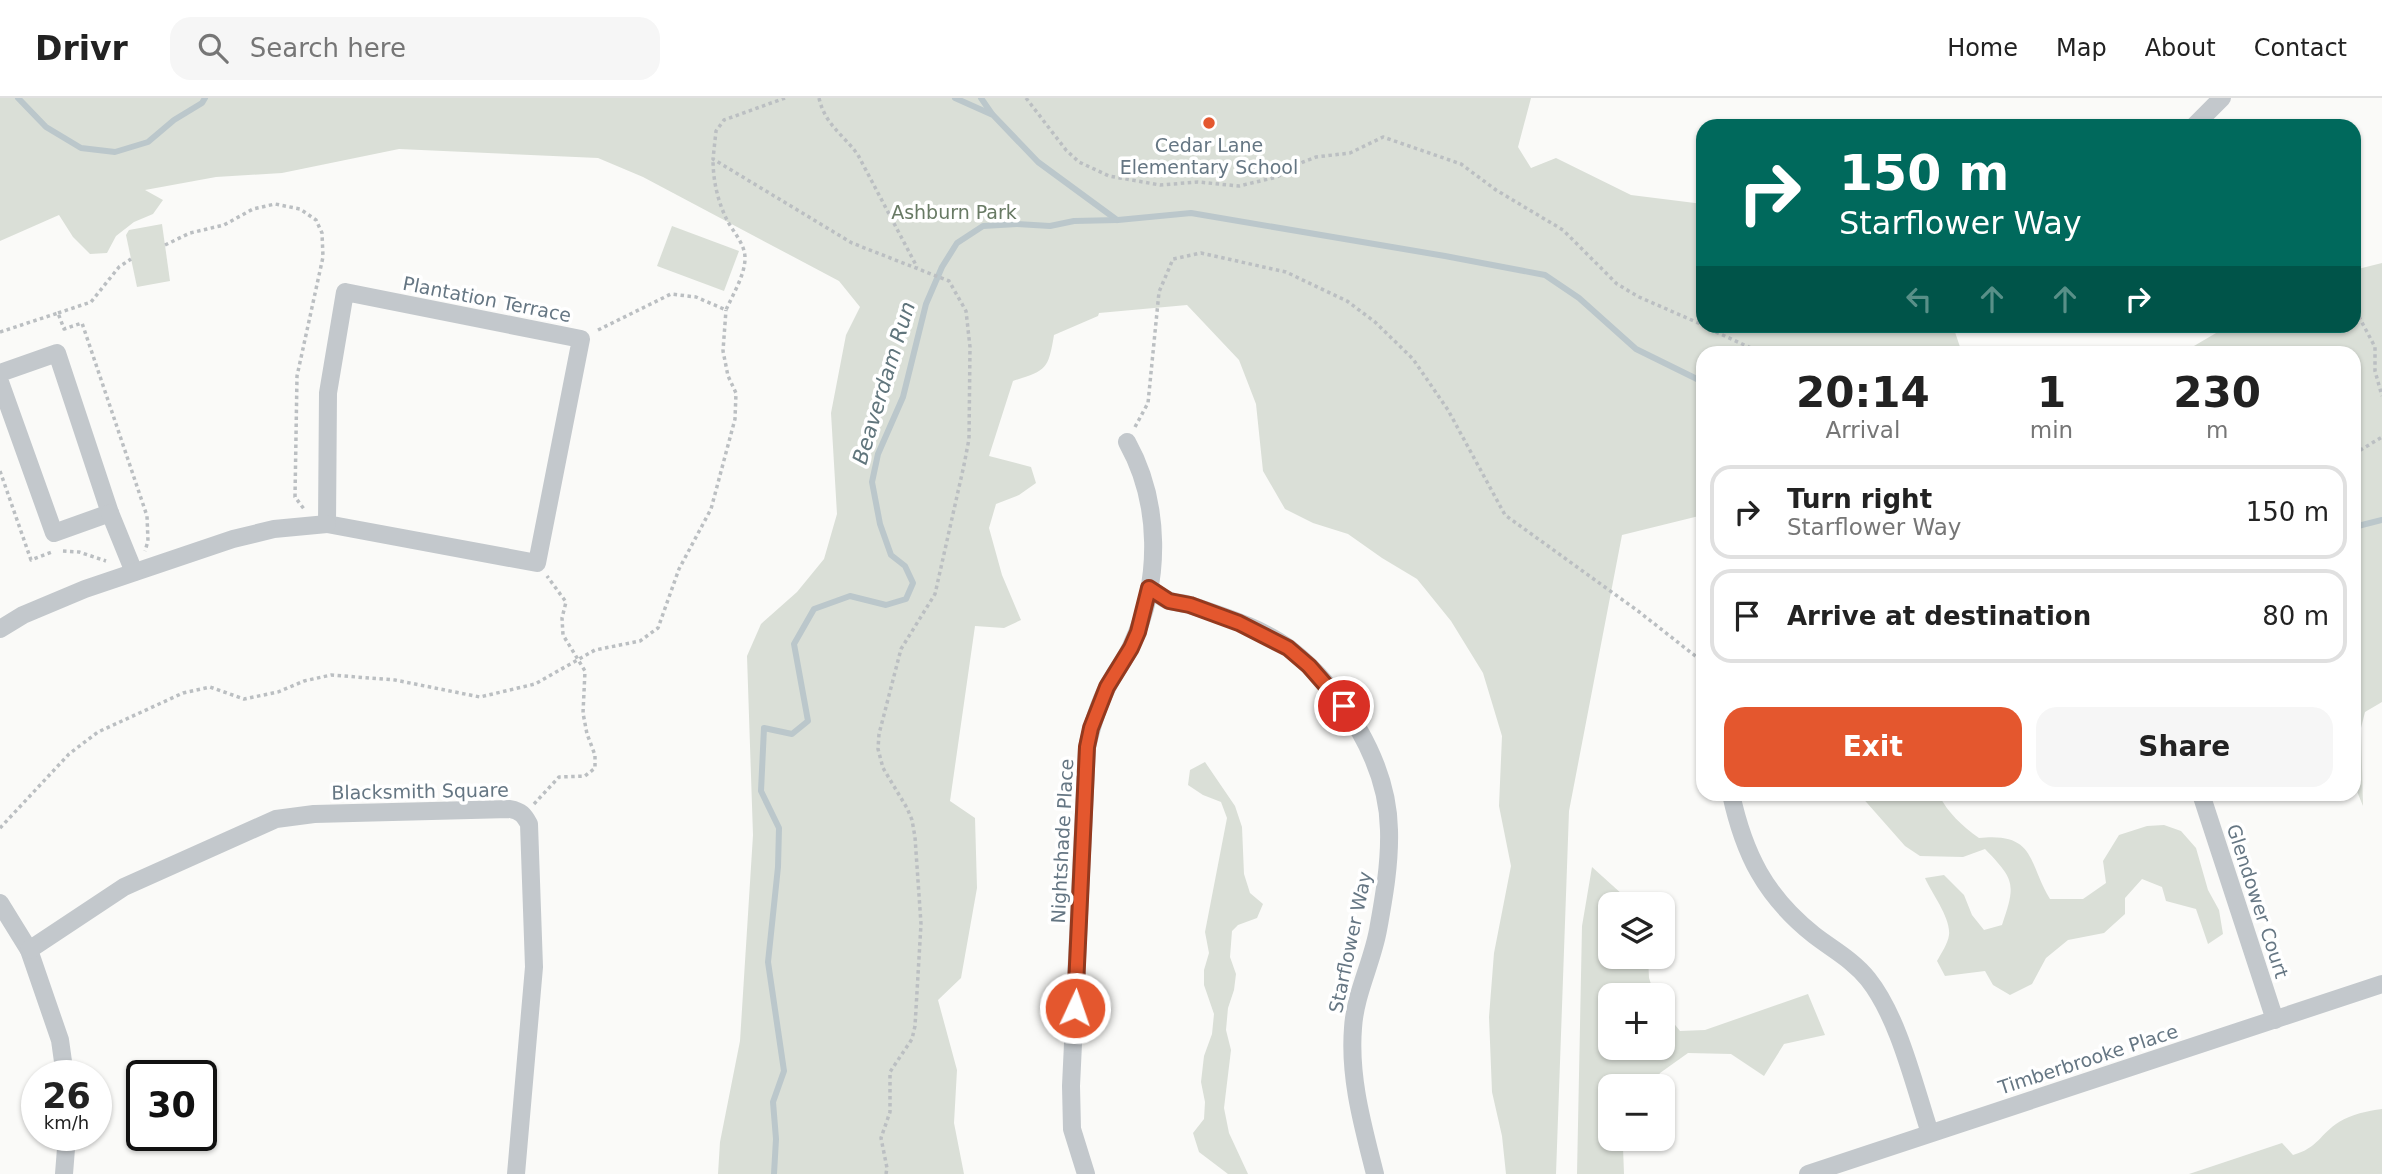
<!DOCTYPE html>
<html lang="en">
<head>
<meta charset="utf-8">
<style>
  :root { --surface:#fff; --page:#f6f6f6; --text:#222; --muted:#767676; --line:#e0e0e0; --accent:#e4572e }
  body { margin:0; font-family:"DejaVu Sans",sans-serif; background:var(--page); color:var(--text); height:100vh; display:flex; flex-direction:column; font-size:26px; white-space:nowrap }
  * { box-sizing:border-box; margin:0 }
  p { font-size:23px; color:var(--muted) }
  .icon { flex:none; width:38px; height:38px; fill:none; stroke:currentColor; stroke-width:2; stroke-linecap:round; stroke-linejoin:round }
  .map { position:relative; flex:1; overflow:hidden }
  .drawer { position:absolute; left:1696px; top:248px; width:665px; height:455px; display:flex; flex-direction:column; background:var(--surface); border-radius:21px; box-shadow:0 2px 5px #0004 }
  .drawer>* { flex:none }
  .banner { position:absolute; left:1696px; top:21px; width:665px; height:214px; border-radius:21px; box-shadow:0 2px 5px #0004; background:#00695c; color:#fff; overflow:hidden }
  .tools { position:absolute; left:1598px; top:794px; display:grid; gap:14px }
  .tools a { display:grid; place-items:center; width:77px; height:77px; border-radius:14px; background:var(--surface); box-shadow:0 2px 5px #0004; font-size:35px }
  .speed { position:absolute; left:21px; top:962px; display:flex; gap:14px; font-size:35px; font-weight:700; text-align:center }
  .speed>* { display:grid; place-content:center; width:91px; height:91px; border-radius:50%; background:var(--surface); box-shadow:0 2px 5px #0004; line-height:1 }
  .speed small { font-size:18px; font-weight:400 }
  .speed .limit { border:4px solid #111; border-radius:10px; background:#fff; color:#111 }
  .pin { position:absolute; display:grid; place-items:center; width:60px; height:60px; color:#fff; margin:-30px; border:4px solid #fff; border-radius:50%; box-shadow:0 2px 7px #0007 }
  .me { position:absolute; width:77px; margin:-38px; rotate:3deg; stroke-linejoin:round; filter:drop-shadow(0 0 5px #0008) }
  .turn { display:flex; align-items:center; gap:24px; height:147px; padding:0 28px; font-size:32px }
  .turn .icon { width:91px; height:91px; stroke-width:2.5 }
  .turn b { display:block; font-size:49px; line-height:60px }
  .lanes { display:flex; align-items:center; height:66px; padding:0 28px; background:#0003; justify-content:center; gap:35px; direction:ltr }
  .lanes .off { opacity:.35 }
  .eta { display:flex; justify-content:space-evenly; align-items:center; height:119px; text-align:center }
  .eta b { font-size:42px; font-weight:700; line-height:49px }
  .primary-button { display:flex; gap:14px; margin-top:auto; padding:14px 28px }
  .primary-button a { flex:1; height:80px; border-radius:21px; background:var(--accent); color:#fff; font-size:28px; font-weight:700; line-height:80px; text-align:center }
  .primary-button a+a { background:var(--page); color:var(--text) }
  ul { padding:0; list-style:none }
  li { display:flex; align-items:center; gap:21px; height:94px; margin:0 14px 10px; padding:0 14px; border:4px solid var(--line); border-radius:21px }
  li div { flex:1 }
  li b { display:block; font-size:26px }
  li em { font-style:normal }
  header { display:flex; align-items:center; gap:42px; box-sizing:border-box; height:98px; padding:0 35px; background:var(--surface); border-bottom:2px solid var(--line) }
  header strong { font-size:33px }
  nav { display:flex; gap:38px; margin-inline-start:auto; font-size:24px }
  .search { width:490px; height:63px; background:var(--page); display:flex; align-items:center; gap:18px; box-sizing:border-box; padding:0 24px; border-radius:21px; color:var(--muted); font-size:26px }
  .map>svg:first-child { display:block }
</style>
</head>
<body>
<header>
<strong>Drivr</strong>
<div class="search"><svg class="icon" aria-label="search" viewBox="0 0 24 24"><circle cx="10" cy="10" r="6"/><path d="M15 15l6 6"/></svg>Search here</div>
<nav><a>Home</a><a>Map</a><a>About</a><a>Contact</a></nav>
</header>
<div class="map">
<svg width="2382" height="1076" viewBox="0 0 2382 1076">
  <rect width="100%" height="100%" fill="#fafaf8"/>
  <!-- green -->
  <g fill="#dadfd7">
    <path d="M0,0H1531L1518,49L1531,70L1556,60L1631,97L1703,106V228H1953L1962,255L1703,256V417L1622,437L1569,713L1556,1076H1506L1502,1038L1492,994L1489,919L1494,855L1511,768L1499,708L1502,638L1483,575L1451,523L1417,481L1382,460L1348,436L1313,425L1285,411L1263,373L1256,306L1239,262L1187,207L1099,215L1098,218L1054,237C1048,273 1046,272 1013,283L989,358L1031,369L1036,385L1019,397L996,406L989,430L1002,477L1021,522L1004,530L975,528L950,703L975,720L977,790L961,880L938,902L957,972L954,1025L964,1076H718L720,1044L740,943L753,737L747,558L761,526L797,494L824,461L837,416L831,315L846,237L860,209L839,183L643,79L598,60L399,51L282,75L216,79L145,92L163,102L153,116L134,124L116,138L107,155L90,156L73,139L59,117L0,143Z"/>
    <polygon points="162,126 170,183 137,189 126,137 129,132"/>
    <polygon points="672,128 739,153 724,193 657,168"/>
    <polygon points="2382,165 2382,604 2365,614 2361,630 2363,708 2354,686 2354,256 2182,255 2228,228 2354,228 2354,172"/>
    <polygon points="1205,664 1235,708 1242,729 1244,776 1250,795 1263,806 1257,820 1238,827 1232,833 1230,859 1236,876 1234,892 1228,910 1226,932 1231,952 1224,1010 1229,1035 1248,1076 1228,1076 1199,1054 1193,1035 1204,1021 1205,1004 1201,984 1204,958 1212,936 1214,916 1204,887 1204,872 1209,855 1205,834 1227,720 1221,704 1203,697 1188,687 1190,672"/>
    <path d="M1860,697H1939C1948,715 1962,728 1979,740C2036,734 2028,765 2050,801H2083L2106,785L2103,763L2119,737L2147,728L2164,727L2181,733L2196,750L2208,792L2219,812L2223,836L2208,846L2196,811L2166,803L2162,789L2142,781L2125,800V816L2104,835L2068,842L2046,860L2032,886L2010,897L1993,887L1985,873L1945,878L1937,863C1941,856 1948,845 1949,837C1951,820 1932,796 1925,780L1944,777L1964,797L1972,817L1984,832L2002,827C2016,786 2015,782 1985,751L1963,759L1920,758L1905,748Z"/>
    <polygon points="1592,769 1623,797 1628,807 1610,807 1610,859 1648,859 1649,880 1655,898 1610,898 1610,950 1662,950 1663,912 1680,933 1705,932 1808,896 1825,937 1784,946 1764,978 1731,956 1688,955 1660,975 1652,989 1610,989 1610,1041 1627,1041 1623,1049 1624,1076 1577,1076 1582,828"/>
    <path d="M2382,1011V1076H2189L2282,1045L2293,1057C2318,1050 2320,1036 2339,1024C2352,1016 2367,1013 2382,1011Z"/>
  </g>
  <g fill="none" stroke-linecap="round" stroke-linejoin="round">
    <!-- stream -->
    <g stroke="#bbc7cb" stroke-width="6">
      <polyline points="18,0 46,29 81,50 115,54 148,44 174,22 202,5 205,0"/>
      <polyline points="955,0 993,17 1038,64 1117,122"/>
      <polyline points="981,0 992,16"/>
      <polyline points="2354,429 2382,422"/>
      <polyline points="774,1076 776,1041 773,1004 784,973 768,864 778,769 779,730 761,693 764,630 792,636 808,623 794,546 814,511 850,498 886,507 906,501 913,485 905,468 891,457 880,426 872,384 878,356 903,299 926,206 942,169 957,145 983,128 1017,126 1050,128 1074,123 1118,122 1191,115 1445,158 1545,177 1579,200 1636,251 1703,284"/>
    </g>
    <!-- path -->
    <g stroke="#bbbfc2" stroke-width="3.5" stroke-dasharray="3.5 3.5" stroke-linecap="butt">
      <polyline points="785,0 724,22 716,33 713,61 852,145 949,183 966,213 970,249 969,341 964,367 935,496 901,551 879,636 878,651 883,670 907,710 912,722 915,739 921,826 915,928 912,941 890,974 890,1014 881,1040 887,1070 886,1076"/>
      <path d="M819,0C825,27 843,36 858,57L917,169"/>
      <polyline points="1026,0 1066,52 1079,64 1109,78 1160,87 1198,84 1239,88 1277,79 1303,64 1316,59 1350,55 1383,39 1461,66 1496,92 1563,132 1617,186 1639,199 1703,227"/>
      <polyline points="165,147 190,135 224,127 253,111 275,106 300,111 316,122 322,135 323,159 297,278 295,399 304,411"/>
      <polyline points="2354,214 2357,215 2375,249 2375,273 2382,298"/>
      <polyline points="58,215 91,204 119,169 131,161"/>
      <polyline points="1703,228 1764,256"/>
      <path d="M598,232L671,196L696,199L726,212C733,196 745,177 745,160C745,145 732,133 726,120C717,101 713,81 713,61"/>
      <polyline points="0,234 58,215 64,231 82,225 147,418 148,443 145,453"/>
      <polyline points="1135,329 1148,305 1159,194 1173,161 1201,155 1286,174 1347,203 1375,224 1413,261 1448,312 1505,417 1638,513 1703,564"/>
      <polyline points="2354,356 2382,339"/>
      <polyline points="0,373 31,462 52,454"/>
      <polyline points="63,453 79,454 106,463"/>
      <polyline points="534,706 559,679 585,678 595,670 595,657 587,636 583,615 585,573 563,537 562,520 566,504 547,478"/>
      <polyline points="0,730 69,656 98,634 183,595 210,589 244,601 278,594 304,583 331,577 395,582 480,599 535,586 595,552 640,543 658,530 679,471 711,411 735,321 736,295 728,278 723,253 726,212"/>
    </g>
    <!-- street -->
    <g stroke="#c3c8cc" stroke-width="18">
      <polyline points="2194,28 2222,0"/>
      <polygon points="345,194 581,241 537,465 327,426 328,295"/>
      <polyline points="0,275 57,255 110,415 54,435 0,284"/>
      <polyline points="110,415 134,474"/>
      <path d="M1149,490C1155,494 1161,499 1167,502C1175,505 1185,505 1193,508C1225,519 1262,530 1290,551C1342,592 1388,664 1389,732C1390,765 1384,799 1378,832C1372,865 1355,896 1353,930C1349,980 1363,1028 1375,1076"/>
      <polyline points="0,531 23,517 85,491 233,441 274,431 327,426"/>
      <path d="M1731,696C1744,756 1765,798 1814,837C1832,851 1853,862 1868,881C1899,920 1914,987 1930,1035"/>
      <polyline points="2201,696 2275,922"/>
      <polyline points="0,805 29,852 60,942 65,978"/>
      <path d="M29,852L124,789L276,721L314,716L510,711C521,713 524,717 529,726L534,869L516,1076"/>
      <polyline points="64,1076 67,1038"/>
      <path d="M1086,1076L1072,1031L1071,988L1087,649C1092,628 1098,607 1108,588C1115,574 1126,561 1132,546C1161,483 1161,405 1127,344"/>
      <polyline points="1808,1076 2382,886"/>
    </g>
  </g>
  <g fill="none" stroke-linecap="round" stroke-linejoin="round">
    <!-- route casing -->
    <g stroke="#94391e" stroke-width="18">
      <polyline id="route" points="1075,910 1087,649 1091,630 1107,589 1131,550 1138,534 1149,490 1169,503 1190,507 1239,525 1288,550 1309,568 1344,608"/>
    </g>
    <!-- route -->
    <use href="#route" stroke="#e4572e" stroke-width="12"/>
  </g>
  <!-- markers -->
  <circle fill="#e4572e" stroke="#fff" stroke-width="2.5" cx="1209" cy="25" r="7"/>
  <g text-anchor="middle" stroke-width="7" stroke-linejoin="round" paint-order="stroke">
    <!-- poi labels -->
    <g font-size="19" fill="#657683" stroke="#fff">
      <text x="1209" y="54">Cedar Lane<tspan x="1209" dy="22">Elementary School</tspan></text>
    </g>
    <!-- park labels -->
    <g font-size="19" fill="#687a64" stroke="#fff">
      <text x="954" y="121">Ashburn Park</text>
    </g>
    <!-- street labels -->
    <g font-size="19" fill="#657683" stroke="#fff">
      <text transform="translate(487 201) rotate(11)" y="7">Plantation Terrace</text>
      <text transform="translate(420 693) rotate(-1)" y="7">Blacksmith Square</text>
      <text transform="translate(1062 743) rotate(-87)" y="7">Nightshade Place</text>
      <text transform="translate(2258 803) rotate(72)" y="7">Glendower Court</text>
      <text transform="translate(1350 844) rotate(-78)" y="7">Starflower Way</text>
      <text transform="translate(2088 961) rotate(-18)" y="7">Timberbrooke Place</text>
    </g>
    <!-- water labels -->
    <g font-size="21" font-style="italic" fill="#60757c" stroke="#fff">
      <text transform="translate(884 285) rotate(-73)" y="7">Beaverdam Run</text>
    </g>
  </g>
</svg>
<div class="tools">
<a><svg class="icon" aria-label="layers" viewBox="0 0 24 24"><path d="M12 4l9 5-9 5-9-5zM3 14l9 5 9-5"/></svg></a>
<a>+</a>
<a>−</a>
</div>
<div class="speed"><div>26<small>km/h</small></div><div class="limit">30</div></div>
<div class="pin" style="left:1344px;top:608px;background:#d93025"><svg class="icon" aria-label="arrive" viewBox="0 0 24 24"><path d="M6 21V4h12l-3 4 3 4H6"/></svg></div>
<svg class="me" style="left:1075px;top:910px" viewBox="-20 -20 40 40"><circle r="17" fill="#e4572e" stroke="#fff" stroke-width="3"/><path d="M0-11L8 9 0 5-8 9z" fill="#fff"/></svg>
<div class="banner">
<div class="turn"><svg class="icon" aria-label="right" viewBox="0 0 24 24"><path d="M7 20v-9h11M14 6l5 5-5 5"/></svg><div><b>150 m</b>Starflower Way</div></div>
<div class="lanes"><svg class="icon off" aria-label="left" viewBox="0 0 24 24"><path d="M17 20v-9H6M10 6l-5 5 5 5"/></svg><svg class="icon off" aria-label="ahead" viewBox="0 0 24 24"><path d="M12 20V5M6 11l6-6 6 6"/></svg><svg class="icon off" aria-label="ahead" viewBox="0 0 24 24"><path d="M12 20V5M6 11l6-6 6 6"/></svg><svg class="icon" aria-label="right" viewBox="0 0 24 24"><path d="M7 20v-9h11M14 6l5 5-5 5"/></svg></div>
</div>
<section class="drawer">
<div class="eta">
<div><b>20:14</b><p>Arrival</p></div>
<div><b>1</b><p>min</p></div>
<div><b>230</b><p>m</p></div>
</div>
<ul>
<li><svg class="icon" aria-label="right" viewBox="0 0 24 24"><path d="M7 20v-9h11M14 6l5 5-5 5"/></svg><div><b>Turn right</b><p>Starflower Way</p></div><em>150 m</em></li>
<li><svg class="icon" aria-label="arrive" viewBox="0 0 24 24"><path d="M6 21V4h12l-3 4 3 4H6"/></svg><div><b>Arrive at destination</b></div><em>80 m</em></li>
</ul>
<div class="primary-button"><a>Exit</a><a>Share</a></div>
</section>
</div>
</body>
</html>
